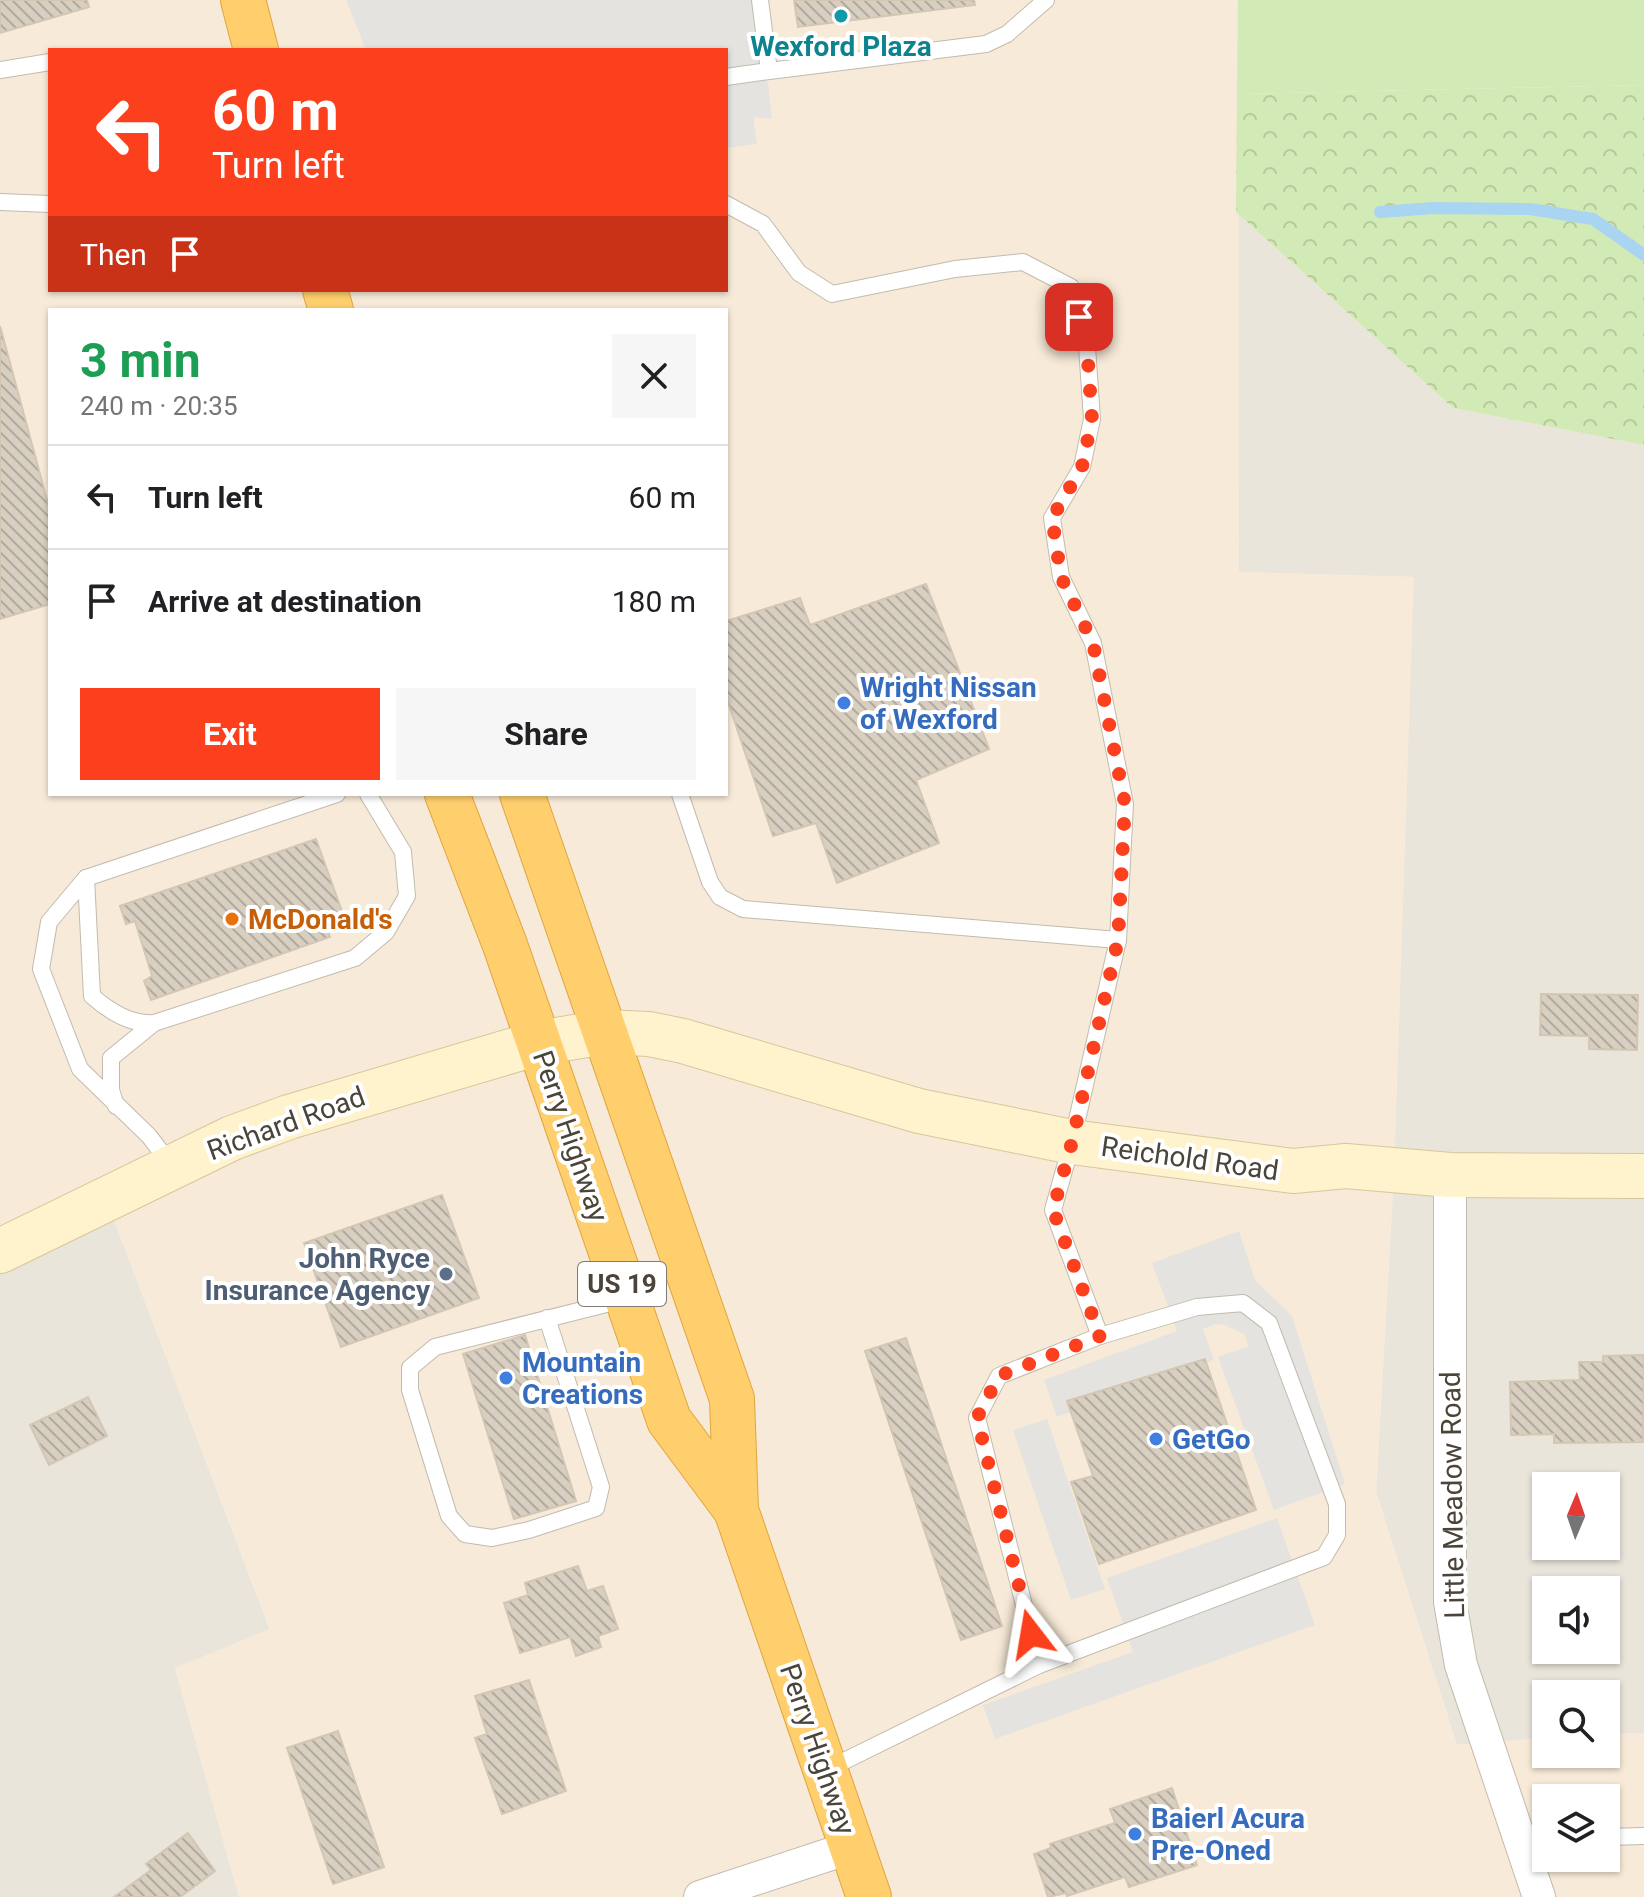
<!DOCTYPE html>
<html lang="en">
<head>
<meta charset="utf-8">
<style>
  :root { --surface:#fff; --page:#f6f6f6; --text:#202124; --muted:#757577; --line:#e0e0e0; --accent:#fc3f1d }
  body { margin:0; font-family:Roboto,sans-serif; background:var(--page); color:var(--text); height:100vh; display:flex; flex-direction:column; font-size:30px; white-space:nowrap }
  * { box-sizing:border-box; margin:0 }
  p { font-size:26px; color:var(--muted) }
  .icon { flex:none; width:44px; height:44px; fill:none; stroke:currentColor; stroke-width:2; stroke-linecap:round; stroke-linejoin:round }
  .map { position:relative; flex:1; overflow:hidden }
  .side { position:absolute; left:48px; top:308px; width:680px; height:488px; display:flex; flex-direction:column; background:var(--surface); border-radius:0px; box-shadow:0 2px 6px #0004 }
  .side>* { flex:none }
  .banner { position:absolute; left:48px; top:48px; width:680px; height:244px; border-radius:0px; box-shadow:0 2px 6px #0004; background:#fc3f1d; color:#fff; overflow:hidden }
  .needle { width:52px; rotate:2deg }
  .controls { position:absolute; left:1532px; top:1472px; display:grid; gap:16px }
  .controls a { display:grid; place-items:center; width:88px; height:88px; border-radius:0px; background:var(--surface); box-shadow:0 2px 6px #0004; font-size:40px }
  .pin { position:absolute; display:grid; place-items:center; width:68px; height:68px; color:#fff; margin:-34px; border-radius:16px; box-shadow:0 4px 12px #0006 }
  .me { position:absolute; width:88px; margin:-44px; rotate:346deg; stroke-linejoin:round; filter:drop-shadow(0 0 6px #0008) }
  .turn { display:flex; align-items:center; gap:28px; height:168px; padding:0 32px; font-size:36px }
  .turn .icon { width:104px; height:104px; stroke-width:2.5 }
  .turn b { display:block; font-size:56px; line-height:68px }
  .then { display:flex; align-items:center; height:76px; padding:0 32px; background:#0003; gap:16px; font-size:30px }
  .round { display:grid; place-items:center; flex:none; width:84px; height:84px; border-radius:0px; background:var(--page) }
  .head { display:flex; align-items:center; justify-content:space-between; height:136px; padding:0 32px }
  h1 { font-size:48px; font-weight:700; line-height:60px; color:#1e9e55 }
  .primary-button { display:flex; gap:16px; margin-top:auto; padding:16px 32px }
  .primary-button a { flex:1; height:92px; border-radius:0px; background:var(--accent); color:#fff; font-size:32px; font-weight:700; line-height:92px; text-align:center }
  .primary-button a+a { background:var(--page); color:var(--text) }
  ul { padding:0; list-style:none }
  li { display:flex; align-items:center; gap:24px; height:104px; padding:0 32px; border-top:2px solid var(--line) }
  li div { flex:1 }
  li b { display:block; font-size:30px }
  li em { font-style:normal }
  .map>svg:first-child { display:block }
</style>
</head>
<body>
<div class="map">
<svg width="1644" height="1897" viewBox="0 0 1644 1897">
  <defs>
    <pattern id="forest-crowns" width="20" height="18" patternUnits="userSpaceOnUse" patternTransform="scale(2)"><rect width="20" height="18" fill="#d2eab5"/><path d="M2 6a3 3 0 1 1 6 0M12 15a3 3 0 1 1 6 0" fill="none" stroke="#b6ca9c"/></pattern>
    <pattern id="building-back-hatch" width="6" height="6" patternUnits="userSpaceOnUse" patternTransform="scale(2)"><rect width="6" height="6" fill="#d8cfc1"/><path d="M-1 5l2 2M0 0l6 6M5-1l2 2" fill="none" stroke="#b1aa9e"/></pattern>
  </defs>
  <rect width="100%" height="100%" fill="#f6f3ec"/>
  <!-- residential -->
  <g fill="#eae5da" fill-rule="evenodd">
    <path d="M1236,212L1453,408L1644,445V1733H1606V1694H1546V1738L1457,1745L1376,1492L1394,1172L1413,577L1239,572ZM1546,1486H1606V1546H1546ZM1546,1590H1606V1650H1546Z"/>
    <polygon points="106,1199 270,1630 175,1668 239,1897 0,1897 0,1251"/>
  </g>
  <!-- commercial -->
  <path fill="#f7ead8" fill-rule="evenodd" d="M0,0H1238L1239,572L1414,577L1394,1172L1376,1492L1457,1745L1546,1738V1754H1606V1733H1644V1897H239L175,1668L270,1629L106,1200L0,1251ZM50,50H726V290H50ZM50,310H726V794H50ZM1546,1798H1606V1858H1546Z"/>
  <!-- green -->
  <polygon fill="#d2eab5" points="1238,0 1644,0 1644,85 1237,94"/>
  <!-- forest -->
  <polygon fill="url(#forest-crowns)" points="1644,85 1644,445 1453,408 1236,212 1237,94"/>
  <!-- parking -->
  <g fill="#e5e3e0">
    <polygon points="346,0 758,0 772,119 753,117 757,144 726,148 726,50 366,50"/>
    <polygon points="1239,1231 1255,1280 1292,1316 1345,1484 1274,1510 1218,1357 1249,1346 1244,1334 1225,1325 1216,1324 1203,1329 1214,1360 1057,1417 1044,1380 1177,1331 1152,1263"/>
    <polygon points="1047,1419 1105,1589 1071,1600 1013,1430"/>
    <polygon points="1277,1518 1315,1625 995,1739 983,1705 1133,1652 1107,1578"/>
  </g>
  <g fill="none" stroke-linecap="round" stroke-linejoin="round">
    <!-- stream -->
    <polyline stroke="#a9d4f2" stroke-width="12" points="1380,212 1434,208 1530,209 1593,219 1644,255"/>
  </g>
  <!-- building -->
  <g fill="url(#building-back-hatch)" stroke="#d3c7b4" stroke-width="2">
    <polygon points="0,0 87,0 89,7 0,33"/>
    <polygon points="794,0 974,0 975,5 798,27"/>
    <polygon points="0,326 50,511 50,604 0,619"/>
    <polygon points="926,584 989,749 916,780 939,843 837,883 816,823 773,836 726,696 726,621 800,598 810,625"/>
    <polygon points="316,839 344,917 326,924 330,937 151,1000 144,981 152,976 135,921 126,924 120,906"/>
    <polygon points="1541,994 1638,995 1637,1050 1589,1049 1589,1036 1540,1035"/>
    <polygon points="442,1195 479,1298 341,1347 304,1243"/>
    <polygon points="525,1335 576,1501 514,1519 463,1354"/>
    <polygon points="906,1338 1002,1626 961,1640 865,1351"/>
    <polygon points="1644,1355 1643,1442 1554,1443 1554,1434 1511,1435 1510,1382 1580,1380 1579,1362 1603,1362 1603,1356"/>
    <polygon points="1205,1359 1256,1510 1099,1564 1071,1482 1093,1476 1067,1401"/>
    <polygon points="88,1397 107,1436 49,1465 30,1425"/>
    <polygon points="578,1566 587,1591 603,1586 618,1629 598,1636 601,1647 576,1656 570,1637 520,1653 504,1603 528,1595 525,1583"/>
    <polygon points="529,1680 566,1791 502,1814 475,1738 487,1734 475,1696"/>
    <polygon points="338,1731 384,1867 333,1884 287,1748"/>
    <polygon points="1172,1788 1197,1865 1129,1887 1125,1877 1067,1896 1066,1893 1048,1897 1034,1854 1051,1848 1050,1844 1115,1823 1110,1809"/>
    <polygon points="188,1833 215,1871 180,1897 114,1897 151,1870 146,1864"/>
  </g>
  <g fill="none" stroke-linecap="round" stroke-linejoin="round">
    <!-- lane casing -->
    <g stroke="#c2bbae" stroke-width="18">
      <g id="lane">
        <polyline points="0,70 50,62"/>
        <polyline points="769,71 986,44 1007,34 1046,0"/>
        <polyline points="726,77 769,71 760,0"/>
        <polyline points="0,202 50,204"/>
        <polyline points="726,204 763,224 799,273 832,294 955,269 1023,262 1071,287 1087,347 1092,419 1082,467 1052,518 1061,577 1093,643 1125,804 1118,940 1072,1142 1053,1210 1100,1336 999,1376 977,1418 1039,1665 828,1769"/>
        <polyline points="680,794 710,882 720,897 743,909 1118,940"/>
        <path d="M86,878L92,996C109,1011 130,1025 154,1023"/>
        <polyline points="116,1106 111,1090 111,1058 154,1023 355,958 386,932 407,896 403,852 368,794"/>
        <polyline points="172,1166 149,1136 80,1069 41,969 49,922 86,878 337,794"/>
        <polyline points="547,1318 601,1487 596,1508 529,1530 492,1538 465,1534 449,1516 410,1390 410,1368 435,1347 626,1299"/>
        <polyline points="1039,1665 1324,1557 1337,1535 1337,1504 1269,1323 1243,1303 1197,1307 1100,1336"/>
        <polyline points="1606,1837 1644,1836"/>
        <polyline points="1519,1838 1546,1837"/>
      </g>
    </g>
    <!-- street casing -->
    <g stroke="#c2bbae" stroke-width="34">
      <g id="street">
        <polyline points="1450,1175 1450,1602 1461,1665 1539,1897"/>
        <polyline points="700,1897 852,1847"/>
      </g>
    </g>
    <!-- secondary casing -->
    <g stroke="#d6c79b" stroke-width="46">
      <polyline id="secondary" points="0,1251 232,1138 289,1117 538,1043 605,1032 649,1034 683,1041 919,1111 1072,1142 1293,1171 1346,1166 1450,1175 1644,1176"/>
    </g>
    <!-- highway casing -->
    <g stroke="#e0a43c" stroke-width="46">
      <g id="highway">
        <polyline points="243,0 256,50"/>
        <polyline points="325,290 331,310"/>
        <polyline points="447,794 505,945 669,1420 736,1510"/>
        <polyline points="522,794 732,1399 736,1510 869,1897"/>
      </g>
    </g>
    <!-- lane -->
    <use href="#lane" stroke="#fff" stroke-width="16"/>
    <!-- street -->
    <use href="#street" stroke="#fff" stroke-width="32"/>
    <!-- secondary -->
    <use href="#secondary" stroke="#fff3cd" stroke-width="44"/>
    <!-- highway -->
    <use href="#highway" stroke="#ffcf6e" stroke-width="44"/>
  </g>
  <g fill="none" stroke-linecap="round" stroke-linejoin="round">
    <!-- route -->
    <polyline stroke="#fc3f1d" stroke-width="14" stroke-dasharray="0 25.2" points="1031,1634 977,1418 999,1376 1100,1336 1053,1210 1072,1142 1118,940 1125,804 1093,643 1061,577 1052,518 1082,467 1092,419 1087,347 1079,317"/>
  </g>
  <!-- markers -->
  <circle fill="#0f9aa8" stroke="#fff" stroke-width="3" cx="841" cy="16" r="8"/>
  <g fill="#3f7fe0" stroke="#fff" stroke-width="3">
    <circle cx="844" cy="703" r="8"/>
    <circle cx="506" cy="1378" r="8"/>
    <circle cx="1156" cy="1439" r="8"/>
    <circle cx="1135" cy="1834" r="8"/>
  </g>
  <circle fill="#e8710a" stroke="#fff" stroke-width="3" cx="232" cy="919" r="8"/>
  <circle fill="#5c6f8a" stroke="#fff" stroke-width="3" cx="446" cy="1274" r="8"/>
  <g text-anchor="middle" stroke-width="8" stroke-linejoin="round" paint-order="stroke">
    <!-- shield labels -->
    <rect fill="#fff" stroke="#817c74" stroke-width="2" x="578" y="1262" width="88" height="44" rx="6"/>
    <g font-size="26" font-weight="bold" fill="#4b4439">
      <text x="622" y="1293">US 19</text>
    </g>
    <!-- culture labels -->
    <g font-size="28" font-weight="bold" fill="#0d838f" stroke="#fff">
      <text x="841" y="56">Wexford Plaza</text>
    </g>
    <!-- shop labels -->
    <g font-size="28" font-weight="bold" fill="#366cbe" stroke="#fff" text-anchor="start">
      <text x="860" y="697">Wright Nissan<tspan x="860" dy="32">of Wexford</tspan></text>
      <text x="522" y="1372">Mountain<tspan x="522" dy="32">Creations</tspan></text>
      <text x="1172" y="1449">GetGo</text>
      <text x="1151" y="1828">Baierl Acura<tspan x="1151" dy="32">Pre-Oned</tspan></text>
    </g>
    <!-- food labels -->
    <g font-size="28" font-weight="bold" fill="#c56008" stroke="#fff" text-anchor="start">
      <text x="248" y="929">McDonald's</text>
    </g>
    <!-- street labels -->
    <g font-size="28" fill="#4b4439" stroke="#fff">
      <text transform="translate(286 1123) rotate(-20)" y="10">Richard Road</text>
      <text transform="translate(571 1136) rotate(71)" y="10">Perry Highway</text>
      <text transform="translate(1190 1158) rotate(8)" y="10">Reichold Road</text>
      <text transform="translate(1452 1495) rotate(-91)" y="10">Little Meadow Road</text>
      <text transform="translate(818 1749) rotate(71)" y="10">Perry Highway</text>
    </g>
    <!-- service labels -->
    <g font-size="28" font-weight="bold" fill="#4e5e75" stroke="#fff" text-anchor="end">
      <text x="430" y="1268">John Ryce<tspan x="430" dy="32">Insurance Agency</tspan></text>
    </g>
  </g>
</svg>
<div class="controls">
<a><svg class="needle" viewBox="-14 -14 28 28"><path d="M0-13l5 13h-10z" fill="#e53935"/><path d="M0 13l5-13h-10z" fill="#757577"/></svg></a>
<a><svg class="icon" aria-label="sound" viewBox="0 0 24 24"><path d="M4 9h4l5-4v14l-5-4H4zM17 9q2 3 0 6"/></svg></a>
<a><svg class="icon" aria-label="search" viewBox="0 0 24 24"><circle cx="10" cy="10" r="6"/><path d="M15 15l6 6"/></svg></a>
<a><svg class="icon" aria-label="layers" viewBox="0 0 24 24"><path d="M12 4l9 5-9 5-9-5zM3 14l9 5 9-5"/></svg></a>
</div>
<div class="pin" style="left:1079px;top:317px;background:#d93025"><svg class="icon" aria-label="arrive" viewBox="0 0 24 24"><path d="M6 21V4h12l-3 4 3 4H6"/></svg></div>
<svg class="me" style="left:1031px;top:1634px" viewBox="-20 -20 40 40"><path d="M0-17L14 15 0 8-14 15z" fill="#fc3f1d" stroke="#fff" stroke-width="4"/></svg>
<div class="banner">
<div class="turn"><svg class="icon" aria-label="left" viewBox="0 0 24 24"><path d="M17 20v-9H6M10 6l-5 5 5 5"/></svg><div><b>60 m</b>Turn left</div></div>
<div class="then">Then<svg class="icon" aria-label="arrive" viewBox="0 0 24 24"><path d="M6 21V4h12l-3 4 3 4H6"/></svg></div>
</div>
<section class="side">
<div class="head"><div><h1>3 min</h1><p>240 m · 20:35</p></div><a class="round"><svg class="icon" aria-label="close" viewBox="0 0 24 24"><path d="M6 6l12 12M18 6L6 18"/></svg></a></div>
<ul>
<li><svg class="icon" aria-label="left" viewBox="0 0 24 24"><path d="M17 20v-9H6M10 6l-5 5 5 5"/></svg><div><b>Turn left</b></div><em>60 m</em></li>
<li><svg class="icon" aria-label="arrive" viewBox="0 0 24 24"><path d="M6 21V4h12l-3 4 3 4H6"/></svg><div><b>Arrive at destination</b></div><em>180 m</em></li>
</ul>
<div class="primary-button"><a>Exit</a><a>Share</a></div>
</section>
</div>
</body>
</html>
